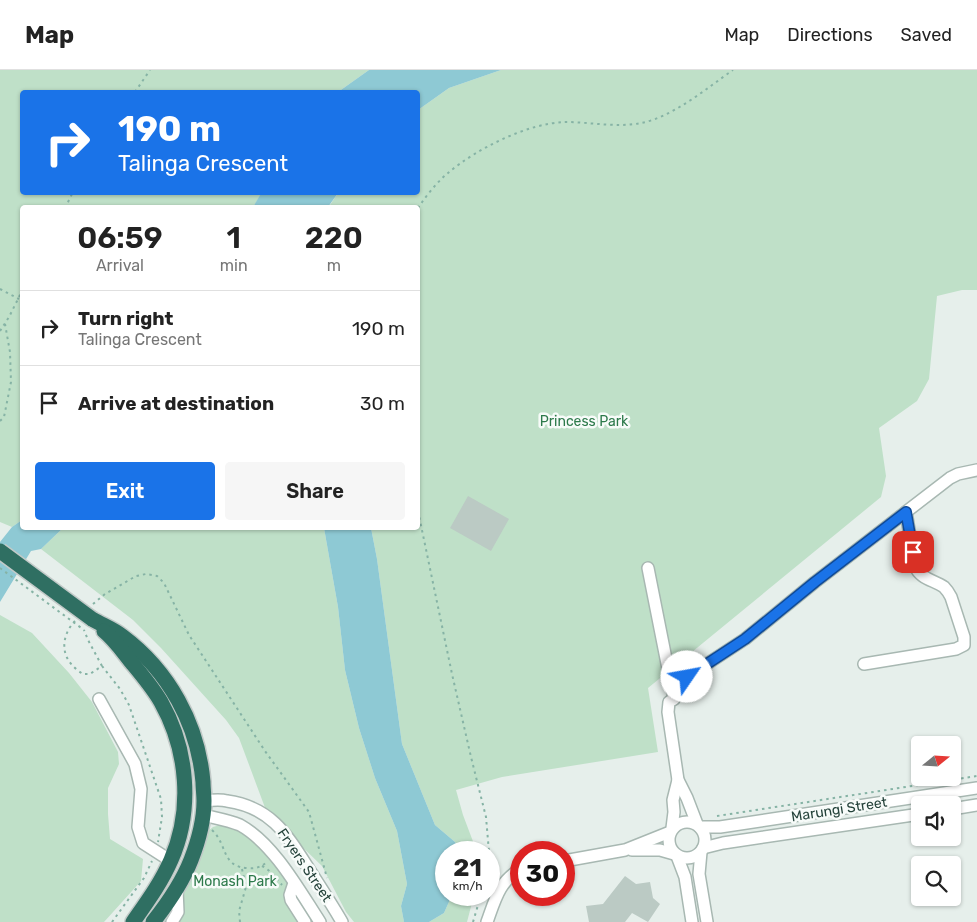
<!DOCTYPE html>
<html lang="en">
<head>
<meta charset="utf-8">
<style>
  :root { --surface:#fff; --page:#f6f6f6; --text:#222; --muted:#767676; --line:#e0e0e0; --accent:#1a73e8 }
  body { margin:0; font-family:Rubik,sans-serif; background:var(--page); color:var(--text); height:100vh; display:flex; flex-direction:column; font-size:19px; white-space:nowrap }
  * { box-sizing:border-box; margin:0 }
  p { font-size:16px; color:var(--muted) }
  .icon { flex:none; width:28px; height:28px; fill:none; stroke:currentColor; stroke-width:2; stroke-linecap:round; stroke-linejoin:round }
  .map { position:relative; flex:1; overflow:hidden }
  .side { position:absolute; left:20px; top:135px; width:400px; height:325px; display:flex; flex-direction:column; background:var(--surface); border-radius:5px; box-shadow:0 1px 4px #0004 }
  .side>* { flex:none }
  .hud { position:absolute; left:20px; top:20px; width:400px; height:105px; border-radius:5px; box-shadow:0 1px 4px #0004; background:#1a73e8; color:#fff; overflow:hidden }
  .needle { width:32px; rotate:72deg }
  .tools { position:absolute; left:911px; top:666px; display:grid; gap:10px }
  .tools a { display:grid; place-items:center; width:50px; height:50px; border-radius:5px; background:var(--surface); box-shadow:0 1px 4px #0004; font-size:25px }
  .speed { position:absolute; left:435px; top:771px; display:flex; gap:10px; font-size:25px; font-weight:700; text-align:center }
  .speed>* { display:grid; place-content:center; width:65px; height:65px; border-radius:50%; background:var(--surface); box-shadow:0 1px 4px #0004; line-height:1 }
  .speed small { font-size:12px; font-weight:400 }
  .speed .limit { border:8px solid #d22; background:#fff; color:#111 }
  .pin { position:absolute; display:grid; place-items:center; width:42px; height:42px; color:#fff; margin:-21px; border-radius:10px; box-shadow:0 2px 8px #0006 }
  .me { position:absolute; width:55px; margin:-28px; rotate:57deg; stroke-linejoin:round; filter:drop-shadow(0 0 4px #0008) }
  .turn { display:flex; align-items:center; gap:18px; height:105px; padding:0 15px; font-size:22px }
  .turn .icon { width:65px; height:65px; stroke-width:2.5 }
  .turn b { display:block; font-size:35px; line-height:42px }
  .eta { display:flex; justify-content:space-evenly; align-items:center; height:85px; text-align:center }
  .eta b { font-size:30px; font-weight:600; line-height:35px }
  .action { display:flex; gap:10px; margin-top:auto; padding:10px 15px }
  .action a { flex:1; height:58px; border-radius:5px; background:var(--accent); color:#fff; font-size:20px; font-weight:600; line-height:58px; text-align:center }
  .action a+a { background:var(--page); color:var(--text) }
  ul { padding:0; list-style:none }
  li { display:flex; align-items:center; gap:15px; height:75px; padding:0 15px; border-top:1px solid var(--line) }
  li div { flex:1 }
  li b { display:block; font-size:19px }
  li em { font-style:normal }
  header { display:flex; align-items:center; gap:30px; box-sizing:border-box; height:70px; padding:0 25px; background:var(--surface); border-bottom:1px solid var(--line) }
  header strong { font-size:24px }
  nav { display:flex; gap:28px; margin-inline-start:auto; font-size:18px }
  .map>svg:first-child { display:block }
</style>
</head>
<body>
<header>
<strong>Map</strong>
<nav><a>Map</a><a>Directions</a><a>Saved</a></nav>
</header>
<div class="map">
<svg width="977" height="852" viewBox="0 0 977 852">
  <rect width="100%" height="100%" fill="#e6efeb"/>
  <!-- green -->
  <g fill="#bfe0c8">
    <polygon points="0,0 369,0 338,22 22,22 22,122 262,123 253,137 22,138 22,450 12,457 0,452"/>
    <polygon points="501,0 977,0 977,220 962,220 937,226 929,309 917,331 879,358 886,406 881,427 648,618 658,682 502,707 456,720 463,745 477,782 461,782 455,772 435,755 402,674 377,489 371,458 418,458 418,138 328,138 338,123 418,122 418,40 449,18"/>
    <polygon points="63,458 324,458 338,537 345,600 359,658 375,708 397,761 407,814 401,836 404,852 354,852 346,842 322,796 267,743 239,668 226,650 161,578 133,550 41,479"/>
    <polygon points="0,545 32,563 69,603 92,632 118,682 119,694 108,718 108,744 110,769 143,789 141,811 104,852 0,852"/>
    <path d="M220,755C228,756 236,758 243,762C273,782 294,821 312,852H162L207,762L213,757Z"/>
    <polygon points="452,825 474,825 467,852 429,852 444,843"/>
  </g>
  <!-- water -->
  <g fill="#8ec9d4">
    <polygon points="369,0 501,0 449,18 418,40 418,22 338,22"/>
    <polygon points="262,122 338,122 338,123 328,137 253,137"/>
    <polygon points="22,450 22,458 63,458 41,479 31,481 0,532 0,472 12,457"/>
    <polygon points="324,458 371,458 377,489 402,674 435,755 455,772 461,782 446,782 446,825 452,825 444,843 429,852 404,852 401,836 407,814 397,761 375,708 359,658 345,600 338,537"/>
  </g>
  <!-- building -->
  <g fill="#bbcac4">
    <polygon points="468,426 509,449 491,481 450,458"/>
    <polygon points="625,806 636,814 650,812 653,828 660,834 648,852 632,843 625,852 589,852 586,836 603,834"/>
  </g>
  <g fill="none" stroke-linecap="round" stroke-linejoin="round">
    <!-- minor casing -->
    <g stroke="#a8b8b2" stroke-width="14">
      <g id="minor">
        <polyline points="648,498 674,629"/>
        <path d="M864,594L956,579L964,575V567L951,527C949,523 947,520 944,517C934,510 920,509 915,496L906,442"/>
        <polyline points="99,629 135,694 141,719 138,757 143,773 171,791"/>
        <path d="M204,731C212,730 220,729 227,731C270,737 286,763 307,796C319,815 331,833 342,852"/>
        <polyline points="952,739 977,735"/>
        <path d="M203,745C215,748 228,750 240,755C274,774 299,820 320,852"/>
        <circle cx="687" cy="770" r="18"/>
        <polyline points="697,754 687,728 678,710 668,642 669,632 674,629 687,607 745,569 815,512 950,408 958,404 977,400"/>
        <polyline points="700,757 720,757 977,718"/>
        <polyline points="672,758 674,742 673,730 678,710"/>
        <polyline points="703,778 723,773 920,744"/>
        <polyline points="632,780 660,780 674,784"/>
        <polyline points="701,782 699,804 707,852"/>
        <polyline points="677,786 685,807 692,852"/>
        <polyline points="564,791 625,780 670,762"/>
        <polyline points="294,813 290,825 291,830 305,852"/>
        <polyline points="172,852 178,842 177,819"/>
        <path d="M487,852C495,830 499,811 521,799"/>
      </g>
    </g>
    <!-- highway casing -->
    <g stroke="#c2cac8" stroke-width="18">
      <g id="highway">
        <path d="M92,549C102,555 113,559 122,566C169,601 198,654 203,712C203,718 204,725 204,731C204,750 198,772 191,790C182,813 168,833 153,852"/>
        <path d="M104,561C115,570 123,582 132,593C142,605 153,618 161,632C188,680 193,740 171,790C161,813 147,832 133,852"/>
      </g>
    </g>
    <!-- path -->
    <g stroke="#86b3a5" stroke-width="2" stroke-dasharray="2.5 4" stroke-linecap="butt">
      <polyline points="135,22 150,0"/>
      <polyline points="65,138 73,122"/>
      <path d="M418,138C426,126 436,113 448,103C476,79 528,53 565,52C590,52 617,58 641,53C673,47 707,18 733,0"/>
      <polyline points="0,219 19,229"/>
      <polyline points="0,261 9,247 22,221"/>
      <polyline points="0,351 4,347 11,312 10,282 5,254"/>
      <polyline points="418,441 452,604 471,687 486,747 489,782"/>
      <polyline points="93,534 105,524 136,506 146,504 157,506 164,513 189,565 265,681 309,742 327,808"/>
      <path d="M75,551C65,561 60,578 69,591C72,596 78,601 83,604H90L102,596L88,570L84,560"/>
      <polyline points="102,596 120,619 129,635 161,729 162,747 158,772"/>
      <polyline points="717,746 977,706"/>
      <path d="M212,760C228,775 221,797 248,798C255,799 261,797 267,792"/>
      <path d="M262,796C270,800 276,808 282,815"/>
      <polyline points="112,852 144,808 152,791"/>
      <polyline points="240,852 239,841 246,817 242,799"/>
      <polyline points="473,852 481,825"/>
    </g>
    <!-- minor -->
    <use href="#minor" stroke="#fff" stroke-width="11"/>
    <!-- highway -->
    <use href="#highway" stroke="#2f6f62" stroke-width="15"/>
    <!-- highway-bridge casing -->
    <g stroke="#c2cac8" stroke-width="18" stroke-linecap="butt">
      <polyline id="highway-bridge" points="0,481 92,549"/>
    </g>
    <!-- path-bridge -->
    <polyline stroke="#86b3a5" stroke-width="2" stroke-dasharray="2.5 4" stroke-linecap="butt" points="0,498 84,560"/>
    <!-- highway-bridge -->
    <use href="#highway-bridge" stroke="#2f6f62" stroke-width="15"/>
  </g>
  <g fill="none" stroke-linecap="round" stroke-linejoin="round">
    <!-- route casing -->
    <g stroke="#114b97" stroke-width="12">
      <polyline id="route" points="687,607 745,569 815,512 906,442 913,482"/>
    </g>
    <!-- route -->
    <use href="#route" stroke="#1a73e8" stroke-width="9"/>
  </g>
  <g text-anchor="middle" stroke-width="5" stroke-linejoin="round" paint-order="stroke">
    <!-- park labels -->
    <g font-size="14" fill="#2d7a4b" stroke="#f7fbf9">
      <text x="584" y="356">Princess Park</text>
      <text x="235" y="816">Monash Park</text>
    </g>
    <!-- street labels -->
    <g font-size="14" fill="#24423a" stroke="#f7fbf9">
      <text transform="translate(839 739) rotate(-9)" y="5">Marungi Street</text>
      <text transform="translate(305 795) rotate(56)" y="5">Fryers Street</text>
    </g>
  </g>
</svg>
<div class="tools">
<a><svg class="needle" viewBox="-14 -14 28 28"><path d="M0-13l5 13h-10z" fill="#e53935"/><path d="M0 13l5-13h-10z" fill="#767676"/></svg></a>
<a><svg class="icon" aria-label="sound" viewBox="0 0 24 24"><path d="M4 9h4l5-4v14l-5-4H4zM17 9q2 3 0 6"/></svg></a>
<a><svg class="icon" aria-label="search" viewBox="0 0 24 24"><circle cx="10" cy="10" r="6"/><path d="M15 15l6 6"/></svg></a>
</div>
<div class="speed"><div>21<small>km/h</small></div><div class="limit">30</div></div>
<div class="pin" style="left:913px;top:482px;background:#d93025"><svg class="icon" aria-label="arrive" viewBox="0 0 24 24"><path d="M6 21V4h12l-3 4 3 4H6"/></svg></div>
<svg class="me" style="left:687px;top:607px" viewBox="-20 -20 40 40"><circle r="19" fill="#fff"/><path d="M0-13L10 11 0 6-10 11z" fill="#1a73e8"/></svg>
<div class="hud">
<div class="turn"><svg class="icon" aria-label="right" viewBox="0 0 24 24"><path d="M7 20v-9h11M14 6l5 5-5 5"/></svg><div><b>190 m</b>Talinga Crescent</div></div>
</div>
<section class="side">
<div class="eta">
<div><b>06:59</b><p>Arrival</p></div>
<div><b>1</b><p>min</p></div>
<div><b>220</b><p>m</p></div>
</div>
<ul>
<li><svg class="icon" aria-label="right" viewBox="0 0 24 24"><path d="M7 20v-9h11M14 6l5 5-5 5"/></svg><div><b>Turn right</b><p>Talinga Crescent</p></div><em>190 m</em></li>
<li><svg class="icon" aria-label="arrive" viewBox="0 0 24 24"><path d="M6 21V4h12l-3 4 3 4H6"/></svg><div><b>Arrive at destination</b></div><em>30 m</em></li>
</ul>
<div class="action"><a>Exit</a><a>Share</a></div>
</section>
</div>
</body>
</html>
